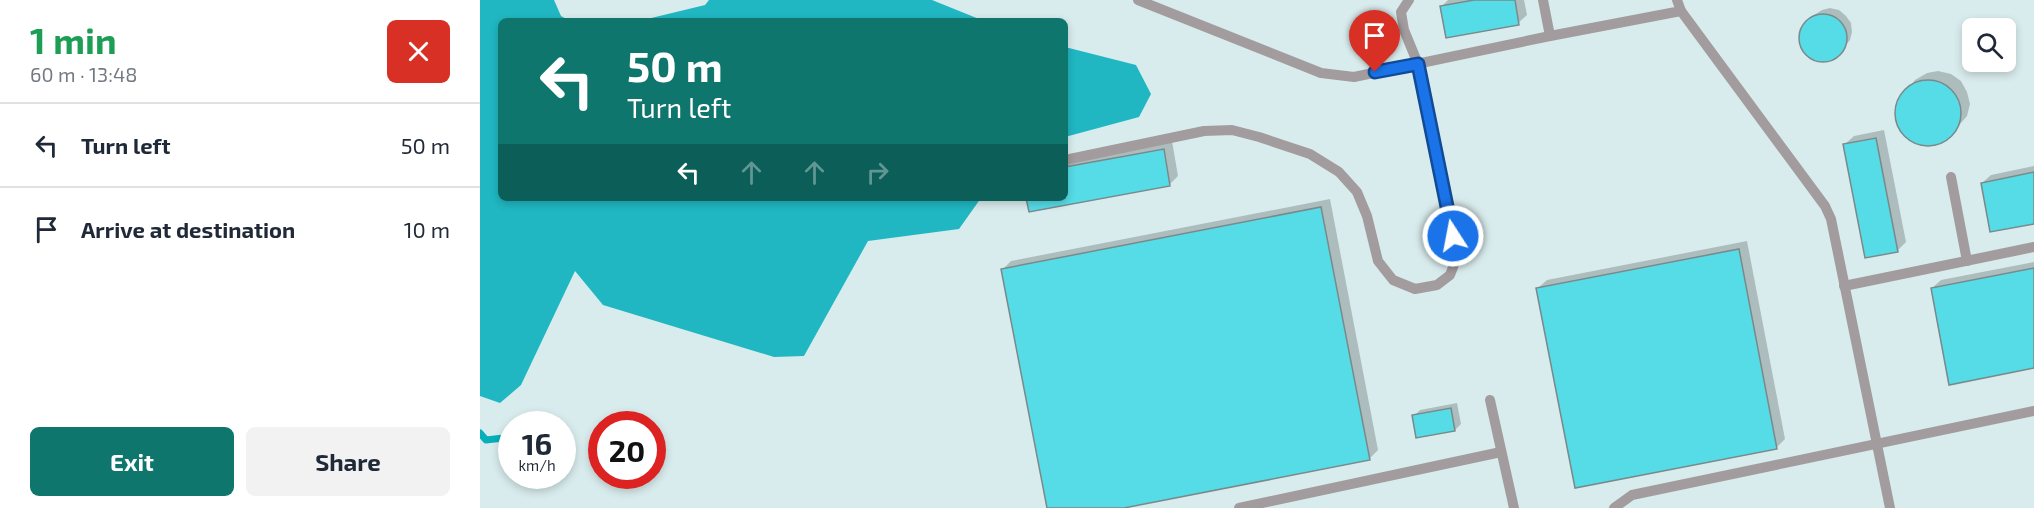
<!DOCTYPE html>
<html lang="en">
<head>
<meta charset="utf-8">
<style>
  :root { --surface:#fff; --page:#f2f2f3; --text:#1f2937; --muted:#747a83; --line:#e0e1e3; --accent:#0f766e }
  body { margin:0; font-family:"Exo 2",sans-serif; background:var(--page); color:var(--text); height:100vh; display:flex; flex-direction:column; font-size:22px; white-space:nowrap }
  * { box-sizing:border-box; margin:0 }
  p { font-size:20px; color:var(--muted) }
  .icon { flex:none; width:33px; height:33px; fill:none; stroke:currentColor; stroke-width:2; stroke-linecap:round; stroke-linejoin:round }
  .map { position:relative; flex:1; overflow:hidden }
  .side { display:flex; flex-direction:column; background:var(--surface); width:480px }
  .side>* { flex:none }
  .guide { position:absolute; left:18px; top:18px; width:570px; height:183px; border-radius:9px; box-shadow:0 3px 9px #0003; background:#0f766e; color:#fff; overflow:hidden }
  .tools { position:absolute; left:1482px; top:18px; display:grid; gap:12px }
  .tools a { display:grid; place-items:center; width:54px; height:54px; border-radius:9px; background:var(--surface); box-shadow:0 3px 9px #0003; font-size:30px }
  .speed { position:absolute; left:18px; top:411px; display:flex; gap:12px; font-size:30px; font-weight:700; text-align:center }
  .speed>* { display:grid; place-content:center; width:78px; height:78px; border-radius:50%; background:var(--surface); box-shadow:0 3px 9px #0003; line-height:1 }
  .speed small { font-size:15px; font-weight:400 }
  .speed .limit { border:9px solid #d22; background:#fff; color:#111 }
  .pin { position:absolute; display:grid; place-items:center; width:51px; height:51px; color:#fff; margin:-62px -26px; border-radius:50% 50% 50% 0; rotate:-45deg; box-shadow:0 0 6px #0007 }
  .pin .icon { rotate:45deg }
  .me { position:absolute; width:66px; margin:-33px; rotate:349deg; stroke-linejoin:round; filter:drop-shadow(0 0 4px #0008) }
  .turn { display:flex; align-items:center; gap:21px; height:126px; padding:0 30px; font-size:27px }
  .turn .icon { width:78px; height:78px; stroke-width:2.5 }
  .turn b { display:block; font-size:42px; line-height:51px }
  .lanes { display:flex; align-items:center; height:57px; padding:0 30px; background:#0003; justify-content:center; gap:30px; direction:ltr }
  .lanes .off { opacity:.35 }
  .round { display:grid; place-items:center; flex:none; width:63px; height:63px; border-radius:9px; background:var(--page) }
  .head { display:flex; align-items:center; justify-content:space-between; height:102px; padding:0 30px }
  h1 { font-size:36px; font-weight:700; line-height:45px; color:#1e9e55 }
  .button { display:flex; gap:12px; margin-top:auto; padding:12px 30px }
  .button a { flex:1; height:69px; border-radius:9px; background:var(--accent); color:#fff; font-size:24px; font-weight:700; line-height:69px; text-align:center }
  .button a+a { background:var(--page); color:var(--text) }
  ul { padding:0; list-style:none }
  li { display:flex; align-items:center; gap:18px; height:84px; padding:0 30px; border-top:2px solid var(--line) }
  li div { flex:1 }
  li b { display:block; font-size:22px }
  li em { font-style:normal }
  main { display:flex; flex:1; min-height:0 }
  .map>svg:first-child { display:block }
</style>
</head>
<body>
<main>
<section class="side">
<div class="head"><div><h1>1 min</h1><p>60 m · 13:48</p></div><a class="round" style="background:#d93025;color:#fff"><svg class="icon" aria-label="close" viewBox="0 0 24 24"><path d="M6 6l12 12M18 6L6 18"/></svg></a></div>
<ul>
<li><svg class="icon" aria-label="left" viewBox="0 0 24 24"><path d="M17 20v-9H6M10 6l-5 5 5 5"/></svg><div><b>Turn left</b></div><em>50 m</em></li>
<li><svg class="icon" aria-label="arrive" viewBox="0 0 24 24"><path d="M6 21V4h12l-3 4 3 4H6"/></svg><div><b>Arrive at destination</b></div><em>10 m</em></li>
</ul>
<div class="button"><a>Exit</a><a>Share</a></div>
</section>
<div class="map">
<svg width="1554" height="508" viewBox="0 0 1554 508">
  <rect width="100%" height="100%" fill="#d9eced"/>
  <!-- forest -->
  <g fill="#20b7c2">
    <polygon points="0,0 74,0 81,16 90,21 21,21 21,198 501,198 479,229 388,241 324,356 294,357 123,305 95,271 41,385 20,403 0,396"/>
    <polygon points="229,0 452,0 504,21 159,21 225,5"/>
    <polygon points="585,47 656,65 671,94 659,117 585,137"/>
  </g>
  <!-- shadow -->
  <g fill="#0003">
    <polygon points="968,0 1044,0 1047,15 1038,23 961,7"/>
    <polygon points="1350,8 1359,10 1366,16 1371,23 1372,32 1370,40 1358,54 1351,59 1342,60 1333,58 1326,53 1322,46 1320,37 1322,29 1334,15 1342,10"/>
    <polygon points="1458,71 1471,74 1481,81 1487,92 1490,104 1487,116 1470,136 1460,143 1447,145 1435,142 1424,135 1418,125 1416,112 1419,100 1435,80 1447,73"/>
    <polygon points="1404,130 1426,242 1417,251 1365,144 1374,136"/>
    <polygon points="692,141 698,176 689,185 550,210 548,198 585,198 585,161"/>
    <polygon points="1554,166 1554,222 1502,183 1511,175"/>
    <polygon points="850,199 898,450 889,459 636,508 568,508 523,269 531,261"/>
    <polygon points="1267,241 1305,439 1296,448 1058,288 1067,280"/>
    <polygon points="1554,262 1554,367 1452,288 1461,280"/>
    <polygon points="977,403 981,424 975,430 934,416 940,410"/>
  </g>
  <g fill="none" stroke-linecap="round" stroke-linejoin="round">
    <!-- stream -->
    <polyline stroke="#06afba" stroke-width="7" points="0,433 6,440 32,437"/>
  </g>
  <!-- building -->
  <g fill="#56dce7" stroke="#798a8b" stroke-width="1.5">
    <polygon points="994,0 1035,0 1039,25 966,38 960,6"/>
    <circle cx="1343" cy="38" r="24"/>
    <circle cx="1448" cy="113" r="33"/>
    <polygon points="1396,138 1418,252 1385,258 1363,144"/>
    <polygon points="684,149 690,186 549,212 546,198 585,198 585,167"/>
    <polygon points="1554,172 1554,224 1510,232 1501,183"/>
    <polygon points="841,207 890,460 644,508 567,508 521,269"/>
    <polygon points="1259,249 1297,449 1095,488 1056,288"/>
    <polygon points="1554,268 1554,368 1469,385 1451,288"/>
    <polygon points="971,408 975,431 936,438 932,415"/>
  </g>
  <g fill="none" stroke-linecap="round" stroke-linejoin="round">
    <!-- lane -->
    <g stroke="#a39c9f" stroke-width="10">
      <polyline points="658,0 841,73 874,77 1070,36 1201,11 1197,0"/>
      <polyline points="1063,0 1070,36"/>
      <polyline points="1201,11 1345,206 1351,219 1410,508"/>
      <polyline points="585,160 724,131 752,130 779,137 830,154 859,172 877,192 887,216 898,261 913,280 935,289 957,285 970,275 977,257 938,64 924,30 921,12 929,0"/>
      <polyline points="1471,177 1487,261"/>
      <polyline points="1364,286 1554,247"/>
      <polyline points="1010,400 1034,508"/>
      <polyline points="759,508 1021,452"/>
      <polyline points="1134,508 1152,495 1554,411"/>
    </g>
  </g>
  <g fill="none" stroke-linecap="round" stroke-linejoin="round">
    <!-- route casing -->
    <g stroke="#114b97" stroke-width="15">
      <polyline id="route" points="895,72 938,64 973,236"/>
    </g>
    <!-- route -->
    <use href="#route" stroke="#1a73e8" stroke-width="10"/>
  </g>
</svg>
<div class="tools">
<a><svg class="icon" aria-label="search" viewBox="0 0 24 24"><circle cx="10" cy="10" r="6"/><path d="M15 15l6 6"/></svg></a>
</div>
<div class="speed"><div>16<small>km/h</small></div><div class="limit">20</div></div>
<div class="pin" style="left:895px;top:72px;background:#d93025"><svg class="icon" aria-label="arrive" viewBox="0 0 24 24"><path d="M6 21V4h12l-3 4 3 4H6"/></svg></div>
<svg class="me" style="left:973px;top:236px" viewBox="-20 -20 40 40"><circle r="17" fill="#1a73e8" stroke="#fff" stroke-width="3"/><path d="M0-11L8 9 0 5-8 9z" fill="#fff"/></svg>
<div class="guide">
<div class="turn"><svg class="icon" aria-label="left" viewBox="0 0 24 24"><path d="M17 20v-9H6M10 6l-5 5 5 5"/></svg><div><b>50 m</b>Turn left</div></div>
<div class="lanes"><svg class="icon" aria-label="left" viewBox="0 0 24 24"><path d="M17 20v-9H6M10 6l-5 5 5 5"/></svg><svg class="icon off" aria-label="ahead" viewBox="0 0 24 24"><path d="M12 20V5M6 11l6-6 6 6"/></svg><svg class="icon off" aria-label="ahead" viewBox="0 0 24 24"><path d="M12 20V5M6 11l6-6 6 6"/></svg><svg class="icon off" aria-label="right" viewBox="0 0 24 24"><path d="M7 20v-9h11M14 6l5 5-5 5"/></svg></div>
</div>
</div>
</main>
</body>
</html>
